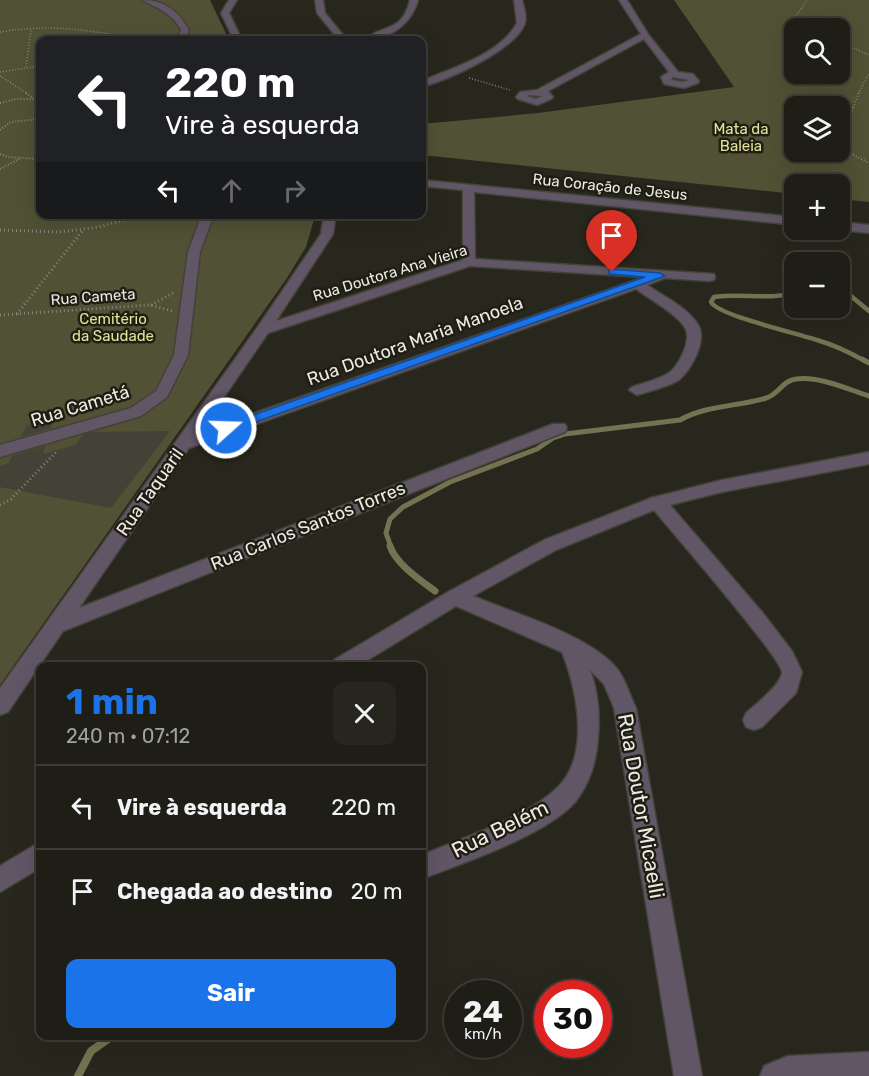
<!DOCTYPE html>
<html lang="pt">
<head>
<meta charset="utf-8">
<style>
  :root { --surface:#1e1d16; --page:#26261f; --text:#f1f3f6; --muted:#a1a2a1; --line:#3c3b35; --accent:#1a73e8 }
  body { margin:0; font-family:Rubik,sans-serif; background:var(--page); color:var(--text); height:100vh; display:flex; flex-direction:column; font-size:22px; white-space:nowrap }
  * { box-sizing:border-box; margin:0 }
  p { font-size:20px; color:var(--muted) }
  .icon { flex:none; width:33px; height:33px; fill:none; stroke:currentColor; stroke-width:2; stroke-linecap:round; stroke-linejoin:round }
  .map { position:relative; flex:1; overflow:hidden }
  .drawer { position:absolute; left:36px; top:662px; width:390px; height:378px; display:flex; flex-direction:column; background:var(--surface); border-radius:12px; box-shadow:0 6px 24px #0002,0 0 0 2px var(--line) }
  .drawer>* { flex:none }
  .hud { position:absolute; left:36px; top:36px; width:390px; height:183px; border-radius:12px; box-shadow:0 6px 24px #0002,0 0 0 2px var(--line); background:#202124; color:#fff; overflow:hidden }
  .tools { position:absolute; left:784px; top:18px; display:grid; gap:12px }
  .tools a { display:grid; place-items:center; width:66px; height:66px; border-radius:12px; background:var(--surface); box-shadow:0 6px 24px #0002,0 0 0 2px var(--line); font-size:30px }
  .speed { position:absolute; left:444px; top:980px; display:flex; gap:12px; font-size:30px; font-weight:700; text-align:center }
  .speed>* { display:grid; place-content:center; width:78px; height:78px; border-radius:50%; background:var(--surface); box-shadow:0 6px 24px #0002,0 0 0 2px var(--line); line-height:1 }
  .speed small { font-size:15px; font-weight:400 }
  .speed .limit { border:9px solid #d22; background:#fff; color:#111 }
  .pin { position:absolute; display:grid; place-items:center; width:51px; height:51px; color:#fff; margin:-62px -26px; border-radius:50% 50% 50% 0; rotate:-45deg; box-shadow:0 0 6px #0007 }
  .pin .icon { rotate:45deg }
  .me { position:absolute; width:66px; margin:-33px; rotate:70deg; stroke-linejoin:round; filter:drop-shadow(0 0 4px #0008) }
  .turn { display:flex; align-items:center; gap:21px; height:126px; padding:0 30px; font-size:27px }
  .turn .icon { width:78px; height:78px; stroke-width:2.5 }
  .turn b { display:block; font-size:42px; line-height:51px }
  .lanes { display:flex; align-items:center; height:57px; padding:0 30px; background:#0003; justify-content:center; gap:30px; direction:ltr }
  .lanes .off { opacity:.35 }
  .round { display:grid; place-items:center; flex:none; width:63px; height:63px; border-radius:12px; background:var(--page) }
  .headline { display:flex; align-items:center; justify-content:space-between; height:102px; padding:0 30px }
  h1 { font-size:36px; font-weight:700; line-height:45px; color:var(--accent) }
  .action { display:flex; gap:12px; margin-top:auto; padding:12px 30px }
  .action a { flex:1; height:69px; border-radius:12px; background:var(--accent); color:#fff; font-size:24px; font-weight:700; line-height:69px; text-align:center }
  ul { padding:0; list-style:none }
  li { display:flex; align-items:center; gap:18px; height:84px; padding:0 30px; border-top:2px solid var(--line) }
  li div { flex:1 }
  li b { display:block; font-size:22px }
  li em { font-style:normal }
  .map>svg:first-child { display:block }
</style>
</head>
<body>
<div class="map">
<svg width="869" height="1076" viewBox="0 0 869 1076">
  <rect width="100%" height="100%" fill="#28271d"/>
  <!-- green -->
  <g fill="#515135" fill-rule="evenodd">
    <polygon points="0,0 210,0 229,40 40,40 40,214 315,216 306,247 287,278 0,685"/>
    <path d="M674,0H869V202L840,199V184H795V194L422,155V124L538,113L734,87ZM795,28H840V74H795ZM795,106H840V152H795Z"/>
  </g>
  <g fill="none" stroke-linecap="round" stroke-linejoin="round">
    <!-- stream-far3 -->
    <g stroke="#747351" stroke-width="4.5">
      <polyline points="840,280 846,284 846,292 869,311"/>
      <path d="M795,293C768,300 741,293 714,297L711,302C719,316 797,333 817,340C834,345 849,352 865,361"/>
    </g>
    <!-- stream-far2 -->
    <g stroke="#747351" stroke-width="5">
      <polyline points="862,359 869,363"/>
      <path d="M391,547L386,533L390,519L403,507L450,482L537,449L553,438L565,434L680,420C706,405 737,407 766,398C778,395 783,380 796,379C820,376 847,389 869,396"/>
    </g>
    <!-- stream-far1 -->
    <path stroke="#747351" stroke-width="7" d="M390,546C396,564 420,580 435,591"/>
    <!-- stream -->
    <polyline stroke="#747351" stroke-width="8" points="78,1076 91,1051 114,1035"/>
  </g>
  <!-- building -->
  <g fill="#424236">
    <polygon points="53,421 51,428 21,437 27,425"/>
    <polygon points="170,431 111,508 0,487 0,466 9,463 12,456 45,446 43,454 75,445 83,435 93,432"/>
  </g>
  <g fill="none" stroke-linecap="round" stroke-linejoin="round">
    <!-- minor casing -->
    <g stroke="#434239" stroke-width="3">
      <g id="minor">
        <path d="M142,0C165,0 178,11 189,30L185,40H177L181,30C171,12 159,9 142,0Z"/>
        <polygon points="229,0 237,0 229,13 242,40 234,40 221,13"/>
        <polygon points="315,0 323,0 325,13 347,40 339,40 317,13"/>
        <path d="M410,0H418C412,24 389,40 364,40C381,24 402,34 410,0Z"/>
        <path d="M514,0H522C524,7 527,16 525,23C516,50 448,80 422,87V81C454,67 499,55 517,23Z"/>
        <path d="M619,0H627L648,34L678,72L693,74L699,81L698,83L684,88L664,84L661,77L669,72L644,39L548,91L553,97L551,99L537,105L518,99L516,97L520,92L537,90L641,34ZM673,77L689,80L683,82L671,80ZM530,95L541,96H542L536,99L527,96Z"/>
        <path d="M422,180L795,217V225L474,192L475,259L714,274L715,277L714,280L709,281L665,278L647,285C663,296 693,310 700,329C705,344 691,369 680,379C673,385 647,392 637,395L629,390L632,387C643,383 657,380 667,374C678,368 691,342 686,330C681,316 648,298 636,289L189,448L79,608L553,424H565L567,428L565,432L63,631L8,712L0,715V688L257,328L321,234L324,214H336L333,234L276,321L463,260V190L422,186ZM470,266L645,277L200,432L268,333Z"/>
        <polygon points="202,214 214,214 200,252 188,355 167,397 141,416 0,457 0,445 131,408 156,391 174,355 188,252"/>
        <polygon points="840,222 869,225 869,233 840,230"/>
        <path d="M869,452V464L722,492L670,505L762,612L792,651L802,672L796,693L762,727L754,730L746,727L743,720L746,713C755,705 782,684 782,672C780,656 672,532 654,510L556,550L473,596C513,613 592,636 618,670C626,681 630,696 636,708L702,1076H674L614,708L604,684L590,670C598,691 600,714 598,737C597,759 590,783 576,801C547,835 465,862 422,879V855C461,838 543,813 566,777C588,743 576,687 562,652L456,606L358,666H331L334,660L448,592L544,540L651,498L722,480Z"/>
        <polygon points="40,842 40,868 0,892 0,866"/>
        <polygon points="869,1052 869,1076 760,1076 764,1066 788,1056"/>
      </g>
    </g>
    <!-- path-far2 -->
    <g stroke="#87867e" stroke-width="1.5" stroke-dasharray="1 2" stroke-linecap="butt">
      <polyline points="806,28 794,19 807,0"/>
      <path d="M0,32C46,24 91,29 136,40"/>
      <polyline points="840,42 869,55"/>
      <polyline points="26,67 31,30"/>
      <polyline points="0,72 40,66"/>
      <polyline points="0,76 28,94"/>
      <polyline points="469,78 510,90"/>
      <polyline points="858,94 869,73"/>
    </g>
    <!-- path-far1 -->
    <g stroke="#87867e" stroke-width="2" stroke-dasharray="1 2" stroke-linecap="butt">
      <polyline points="26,93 32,97"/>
      <polyline points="859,93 844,129 843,144 850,153 869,163"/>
      <polyline points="0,103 17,99 40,99"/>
      <polyline points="0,130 11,122 40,119"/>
      <polyline points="0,154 8,157 40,159"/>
      <polyline points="0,169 21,158"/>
    </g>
    <!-- path -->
    <g stroke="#87867e" stroke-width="3" stroke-dasharray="1 3" stroke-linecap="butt">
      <polyline points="0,230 59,232 99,227 145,214"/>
      <polyline points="151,305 173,293"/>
      <polyline points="17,314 83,230"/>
      <polyline points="0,315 150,305 172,311"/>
      <polyline points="0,505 11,499 57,451"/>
    </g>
    <!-- minor -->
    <use href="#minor" fill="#615665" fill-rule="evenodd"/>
  </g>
  <!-- route -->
  <polygon fill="#1a73e8" stroke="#114b97" stroke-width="1.5" points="612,269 660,273 665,276 230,431 226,432 220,428 222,426 645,277 609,274 609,270"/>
  <g text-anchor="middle" stroke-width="5" stroke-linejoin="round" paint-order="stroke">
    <!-- far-park labels -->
    <g font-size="15" fill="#e3e298" stroke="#1e1e13">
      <text x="741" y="134">Mata da<tspan x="741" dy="17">Baleia</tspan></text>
      <text x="113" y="324">Cemitério<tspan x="113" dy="17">da Saudade</tspan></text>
    </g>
    <!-- far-street labels -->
    <g font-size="15" fill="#ebebe4" stroke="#1e1e13">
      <text transform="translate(610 187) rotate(6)" y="5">Rua Coração de Jesus</text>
      <text transform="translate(390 273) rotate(-17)" y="5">Rua Doutora Ana Vieira</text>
      <text transform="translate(93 297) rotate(-4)" y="5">Rua Cameta</text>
    </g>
    <!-- street labels -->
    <g font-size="18" fill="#ebebe4" stroke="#1e1e13">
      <text transform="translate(415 341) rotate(-20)" y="6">Rua Doutora Maria Manoela</text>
      <text transform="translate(80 406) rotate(-17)" y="6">Rua Cametá</text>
      <text transform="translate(150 492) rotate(-55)" y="6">Rua Taquaril</text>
      <text transform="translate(308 526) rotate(-22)" y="6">Rua Carlos Santos Torres</text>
    </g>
    <!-- near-street labels -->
    <g font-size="21" fill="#ebebe4" stroke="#1e1e13">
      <text transform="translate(641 806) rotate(80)" y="7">Rua Doutor Micaelli</text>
      <text transform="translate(500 829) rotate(-26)" y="7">Rua Belém</text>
    </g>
  </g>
</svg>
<div class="tools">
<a><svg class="icon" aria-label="search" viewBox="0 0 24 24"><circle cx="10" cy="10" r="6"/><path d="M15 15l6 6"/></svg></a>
<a><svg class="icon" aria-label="layers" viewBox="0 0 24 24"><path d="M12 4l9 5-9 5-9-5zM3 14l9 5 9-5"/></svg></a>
<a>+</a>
<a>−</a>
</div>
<div class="speed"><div>24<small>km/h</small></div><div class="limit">30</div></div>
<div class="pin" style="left:612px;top:272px;background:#d93025"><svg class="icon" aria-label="arrive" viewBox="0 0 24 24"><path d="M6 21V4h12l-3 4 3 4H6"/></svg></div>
<svg class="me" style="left:226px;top:428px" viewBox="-20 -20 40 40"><circle r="17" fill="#1a73e8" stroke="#fff" stroke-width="3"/><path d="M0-11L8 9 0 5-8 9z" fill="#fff"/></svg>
<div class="hud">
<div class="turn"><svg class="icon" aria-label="left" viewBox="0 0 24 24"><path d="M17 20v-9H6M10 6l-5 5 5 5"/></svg><div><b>220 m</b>Vire à esquerda</div></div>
<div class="lanes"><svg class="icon" aria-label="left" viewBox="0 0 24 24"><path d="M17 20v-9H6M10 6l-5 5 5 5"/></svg><svg class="icon off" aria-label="ahead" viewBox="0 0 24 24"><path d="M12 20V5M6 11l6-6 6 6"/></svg><svg class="icon off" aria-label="right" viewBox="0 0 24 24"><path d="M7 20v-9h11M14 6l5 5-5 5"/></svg></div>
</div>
<section class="drawer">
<div class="headline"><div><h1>1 min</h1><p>240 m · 07:12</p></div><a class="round"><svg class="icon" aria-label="close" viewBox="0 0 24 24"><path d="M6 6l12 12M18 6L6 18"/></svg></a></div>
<ul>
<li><svg class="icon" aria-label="left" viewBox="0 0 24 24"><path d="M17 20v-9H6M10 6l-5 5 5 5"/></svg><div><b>Vire à esquerda</b></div><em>220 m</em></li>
<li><svg class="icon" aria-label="arrive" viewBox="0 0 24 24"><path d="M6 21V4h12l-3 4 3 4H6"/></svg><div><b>Chegada ao destino</b></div><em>20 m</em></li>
</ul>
<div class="action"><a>Sair</a></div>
</section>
</div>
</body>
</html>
